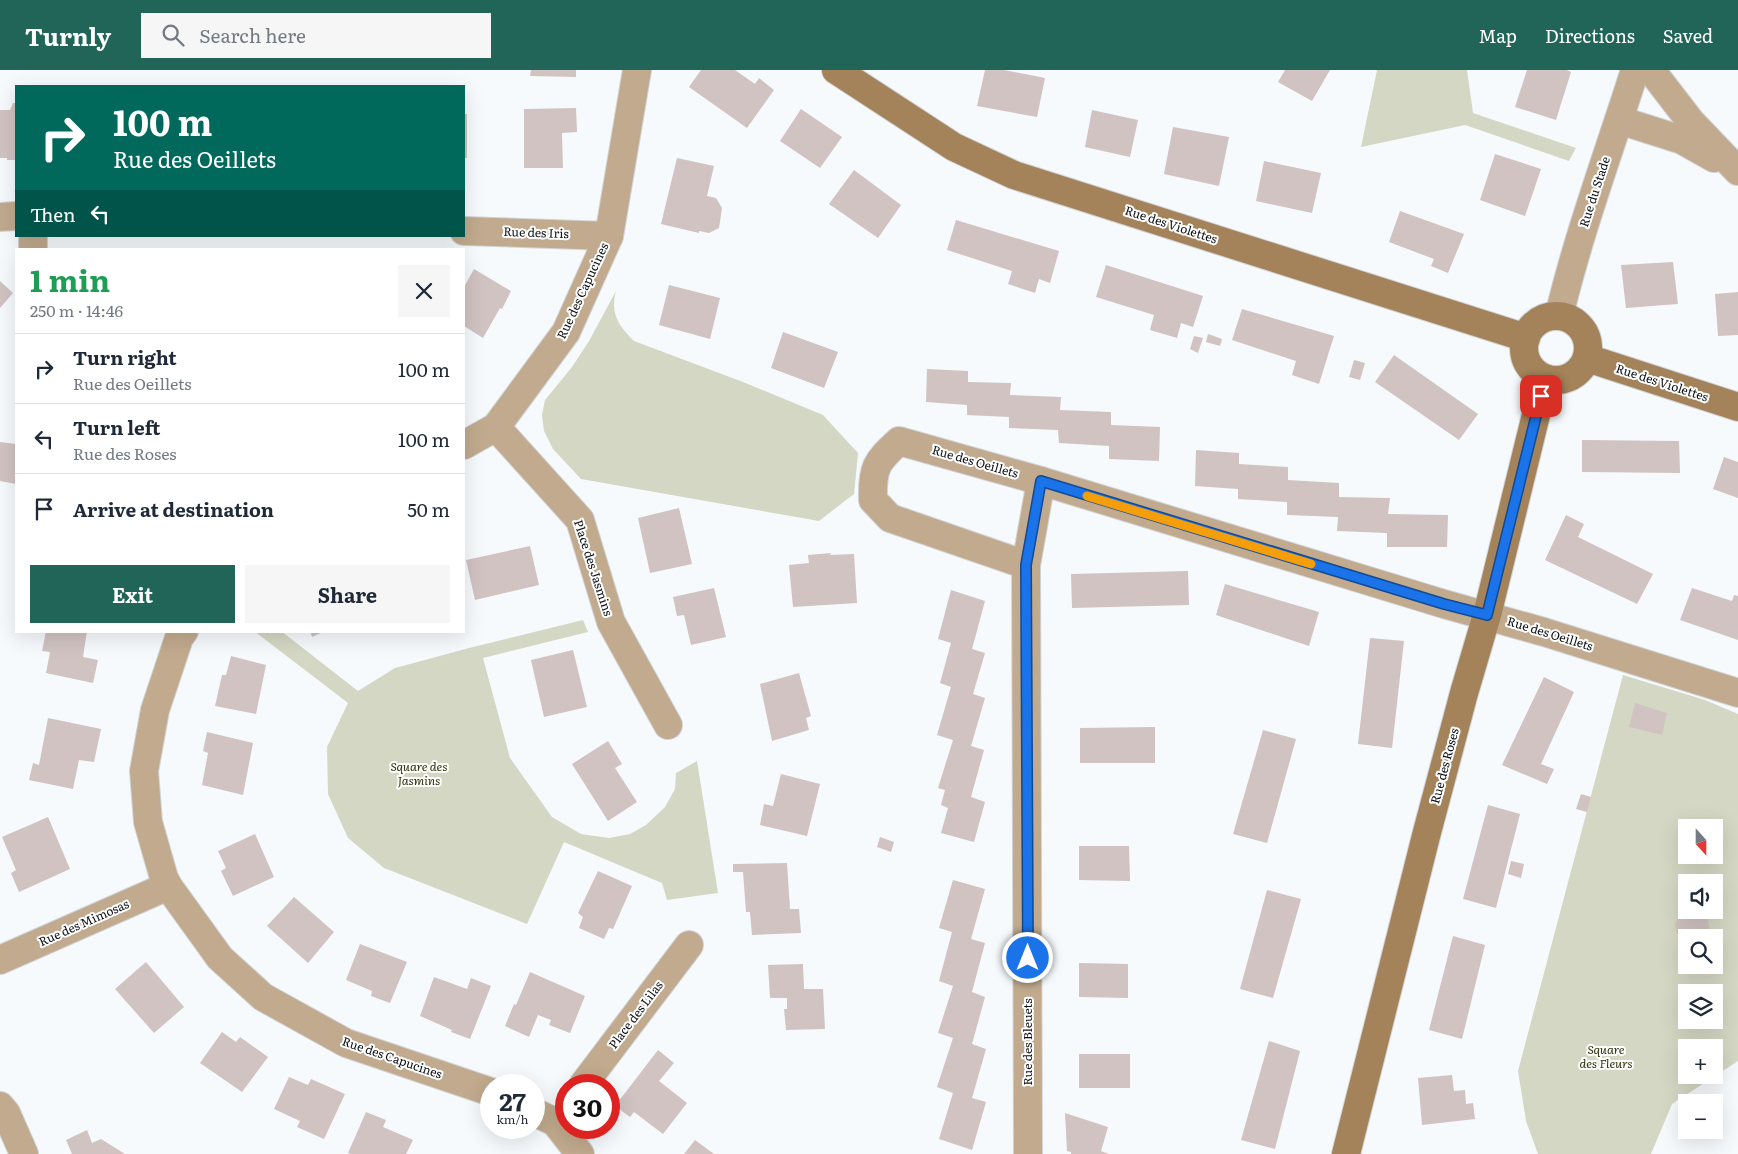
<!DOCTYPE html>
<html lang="en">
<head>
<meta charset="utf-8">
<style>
  :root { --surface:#fff; --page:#f6f6f7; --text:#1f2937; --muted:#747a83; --line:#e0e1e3; --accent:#206557 }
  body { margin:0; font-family:Literata,serif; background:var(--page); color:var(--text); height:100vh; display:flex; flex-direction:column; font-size:19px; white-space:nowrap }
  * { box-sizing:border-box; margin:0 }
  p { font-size:16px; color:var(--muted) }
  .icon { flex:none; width:28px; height:28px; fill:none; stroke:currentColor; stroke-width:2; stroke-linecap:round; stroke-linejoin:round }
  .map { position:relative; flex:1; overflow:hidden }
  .side { position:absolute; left:15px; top:178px; width:450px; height:385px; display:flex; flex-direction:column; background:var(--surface); border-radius:0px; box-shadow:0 5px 20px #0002 }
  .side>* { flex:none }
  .hud { position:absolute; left:15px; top:15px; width:450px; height:152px; border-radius:0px; box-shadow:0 5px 20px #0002; background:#00695c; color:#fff; overflow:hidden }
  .needle { width:32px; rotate:159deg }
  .fabs { position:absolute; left:1678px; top:749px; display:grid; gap:10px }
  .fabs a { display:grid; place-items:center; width:45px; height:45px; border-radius:0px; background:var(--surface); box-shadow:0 5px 20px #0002; font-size:25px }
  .speed { position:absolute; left:480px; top:1004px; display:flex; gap:10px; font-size:25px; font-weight:700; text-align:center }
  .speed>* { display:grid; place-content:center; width:65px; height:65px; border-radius:50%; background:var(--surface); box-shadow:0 5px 20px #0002; line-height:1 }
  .speed small { font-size:12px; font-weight:400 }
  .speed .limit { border:8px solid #d22; background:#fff; color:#111 }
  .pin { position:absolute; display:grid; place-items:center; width:42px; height:42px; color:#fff; margin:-21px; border-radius:10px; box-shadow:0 2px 8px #0006 }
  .me { position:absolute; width:55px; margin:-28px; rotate:0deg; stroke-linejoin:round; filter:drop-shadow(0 0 4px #0008) }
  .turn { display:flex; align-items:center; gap:18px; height:105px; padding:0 15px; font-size:22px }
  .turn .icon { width:65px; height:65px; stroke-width:2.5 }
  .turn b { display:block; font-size:35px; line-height:42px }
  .then { display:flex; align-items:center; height:48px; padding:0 15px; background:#0003; gap:10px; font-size:19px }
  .round { display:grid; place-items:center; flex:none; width:52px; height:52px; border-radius:0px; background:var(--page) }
  .headline { display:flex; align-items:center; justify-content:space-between; height:85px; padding:0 15px }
  h1 { font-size:30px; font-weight:700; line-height:38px; color:#1e9e55 }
  .cta { display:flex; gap:10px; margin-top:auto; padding:10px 15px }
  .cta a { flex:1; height:58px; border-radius:0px; background:var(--accent); color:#fff; font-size:20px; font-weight:700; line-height:58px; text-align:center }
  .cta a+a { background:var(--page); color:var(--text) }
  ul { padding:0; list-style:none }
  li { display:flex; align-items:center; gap:15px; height:70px; padding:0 15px; border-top:1px solid var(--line) }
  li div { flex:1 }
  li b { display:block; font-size:19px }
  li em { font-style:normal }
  header { display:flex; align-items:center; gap:30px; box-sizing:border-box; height:70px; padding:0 25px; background:var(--accent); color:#fff }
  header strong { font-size:24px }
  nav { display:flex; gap:28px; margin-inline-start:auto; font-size:18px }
  .search { width:350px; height:45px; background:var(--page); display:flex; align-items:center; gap:12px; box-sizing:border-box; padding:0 18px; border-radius:0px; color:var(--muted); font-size:19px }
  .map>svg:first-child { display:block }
</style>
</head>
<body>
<header>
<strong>Turnly</strong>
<div class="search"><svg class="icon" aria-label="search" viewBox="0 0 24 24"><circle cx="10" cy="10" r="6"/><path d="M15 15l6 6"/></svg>Search here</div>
<nav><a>Map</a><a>Directions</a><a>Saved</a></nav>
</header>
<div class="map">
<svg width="1738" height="1084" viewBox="0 0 1738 1084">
  <rect width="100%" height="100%" fill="#f6fafd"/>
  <!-- green -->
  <g fill="#d4d7c3" fill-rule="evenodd">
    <polygon points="1377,0 1467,0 1473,43 1576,78 1569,91 1465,55 1361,77"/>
    <path d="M616,221C610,243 618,255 634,271L743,312L823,345L858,383L854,424L819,451L581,409L553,379L544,361L542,345L545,330L572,297L589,271Z"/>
    <polygon points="583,550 588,562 483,588 510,688 552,747 581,764 609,768 630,764 646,755 665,737 675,719 676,703 697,691 718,823 667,830 662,813 564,772 527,854 384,798 348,768 328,724 327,677 348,633 254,561 281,561 358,621 395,598 473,577"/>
    <path d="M1623,605L1705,630L1738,644V991L1672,1034L1651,1084H1538L1526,1051L1518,1001ZM1686,758H1714V785H1686ZM1686,812H1714V840H1686ZM1686,868H1714V895H1686ZM1686,922H1714V950H1686ZM1686,978H1714V1005H1686Z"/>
  </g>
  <!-- building -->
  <g fill="#d0c3c1">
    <polygon points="531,0 576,0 576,7 530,6"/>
    <polygon points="701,0 735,0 755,14 759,8 774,20 747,58 689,17"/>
    <polygon points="985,0 1004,0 1045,8 1037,47 977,36"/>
    <polygon points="1285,0 1330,0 1312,31 1278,12"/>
    <polygon points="1527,0 1567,0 1571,2 1556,50 1515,37"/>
    <polygon points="13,33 16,33 16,90 7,90 7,88 0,88 0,40 10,40"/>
    <polygon points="576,38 577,62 562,63 563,98 524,98 524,39"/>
    <polygon points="801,39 842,67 820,98 780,71"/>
    <polygon points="1092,40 1138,50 1130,87 1085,77"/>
    <rect x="464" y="44" width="3" height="44"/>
    <polygon points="1173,57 1229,67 1219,116 1164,104"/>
    <polygon points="1495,84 1541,99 1525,146 1480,130"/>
    <polygon points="677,88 714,96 707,126 716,128 722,138 719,158 709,163 699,161 699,163 661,154"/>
    <polygon points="1264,91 1321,103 1312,143 1256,131"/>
    <polygon points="854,100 901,135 878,168 829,134"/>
    <polygon points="1400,141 1464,164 1448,203 1431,196 1434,189 1389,172"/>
    <polygon points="956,150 1059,181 1050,213 1039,209 1035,223 1008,214 1012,201 947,180"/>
    <polygon points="1673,192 1678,234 1626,238 1621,195"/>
    <polygon points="1106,195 1203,226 1193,257 1181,253 1177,268 1150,260 1154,245 1096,227"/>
    <polygon points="474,199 511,221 502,239 500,238 483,268 464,256 464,217"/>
    <polygon points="0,211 13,223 0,238"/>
    <polygon points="669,215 720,228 710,269 659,255"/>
    <polygon points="1738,222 1738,265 1718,266 1715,224"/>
    <polygon points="1242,239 1334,266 1319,314 1292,305 1296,291 1232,270"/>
    <polygon points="783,262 838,282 824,318 771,298"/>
    <polygon points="1208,264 1222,269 1220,276 1206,272"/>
    <polygon points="1194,266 1203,268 1198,283 1190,279"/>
    <polygon points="1394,285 1478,344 1459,370 1375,312"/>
    <polygon points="1354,290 1365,293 1360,310 1349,307"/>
    <polygon points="927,299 968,301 968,312 1011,313 1010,325 1061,327 1060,340 1111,342 1111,355 1160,357 1159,391 1109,389 1109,376 1059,373 1058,360 1009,358 1009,347 967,345 967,335 926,332"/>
    <polygon points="1582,370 1679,371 1680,403 1582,402"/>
    <polygon points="0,372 16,374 16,414 0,411"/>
    <polygon points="1196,380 1239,383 1239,394 1288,397 1288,410 1339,413 1339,427 1390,428 1388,444 1448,445 1447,477 1387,477 1387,463 1337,461 1338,447 1287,445 1287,432 1238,429 1238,419 1195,416"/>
    <polygon points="1724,387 1738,392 1738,428 1713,419"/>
    <polygon points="679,438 692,494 650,503 638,448"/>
    <polygon points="1566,445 1584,454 1578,467 1653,504 1637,534 1545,490"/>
    <polygon points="530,476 539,515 475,530 466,490"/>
    <polygon points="831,483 830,485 854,484 857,533 793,537 789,495 809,493 808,485"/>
    <polygon points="1188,501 1189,535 1072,538 1071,504"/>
    <polygon points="1225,514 1319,542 1309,576 1216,545"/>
    <polygon points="714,518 726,567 691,575 684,545 677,546 673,527"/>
    <polygon points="1692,518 1732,531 1734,525 1738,526 1738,570 1680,550"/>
    <polygon points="951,520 985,531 972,579 985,583 973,624 985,628 971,676 984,680 971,727 985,732 974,772 941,763 948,738 941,735 945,720 938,718 953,670 937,665 951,617 940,613 951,573 938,569"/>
    <polygon points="46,561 87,561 83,587 98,590 93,613 46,603 50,582 42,581"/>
    <polygon points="310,561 325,561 312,567"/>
    <polygon points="1370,568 1404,571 1392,678 1358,674"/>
    <polygon points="573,580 587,637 544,647 531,590"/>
    <polygon points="231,586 266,595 256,644 215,636 222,605 226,605"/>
    <polygon points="799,603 811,646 806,648 809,660 772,671 760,614"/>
    <polygon points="1544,607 1574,622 1541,694 1554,699 1547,714 1502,695"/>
    <polygon points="1635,633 1667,643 1662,665 1629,657"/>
    <polygon points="48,648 101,659 94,692 79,690 73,719 29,710 33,693 39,695"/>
    <polygon points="1155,657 1155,693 1080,693 1080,658"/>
    <polygon points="1263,660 1296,669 1267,773 1233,764"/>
    <polygon points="207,662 253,673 243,725 202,715 208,683 203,681"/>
    <polygon points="608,671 622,694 615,698 637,732 608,751 572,694"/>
    <polygon points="781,704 820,714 807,766 760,755 764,734 773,736"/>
    <polygon points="1581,724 1591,727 1587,742 1576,739"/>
    <polygon points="1488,735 1520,744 1496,838 1463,829"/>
    <polygon points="48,747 70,799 19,822 11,803 16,800 2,767"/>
    <polygon points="255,764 274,807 233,826 221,801 226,798 218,781"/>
    <polygon points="880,767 894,772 891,782 877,777"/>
    <polygon points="1079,776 1129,776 1130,811 1079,810"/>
    <polygon points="1511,791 1524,794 1521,808 1508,804"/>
    <polygon points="787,793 790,839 799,839 801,863 752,865 750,842 746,842 743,802 733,802 733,794"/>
    <polygon points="598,801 632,816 613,859 609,858 604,869 579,858 583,847 578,843"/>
    <polygon points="953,810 985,819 971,869 985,873 972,922 985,927 972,974 986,979 972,1028 986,1032 972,1080 939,1069 953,1023 937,1017 953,968 938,963 953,916 939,911 952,862 939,858"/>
    <polygon points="1267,820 1301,829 1273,928 1240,919"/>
    <polygon points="294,827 334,862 308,893 267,856"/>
    <polygon points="1690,840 1697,840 1703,843 1708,850 1709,858 1705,868 1686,868 1686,872 1677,864 1675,854 1680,844"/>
    <polygon points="1453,866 1485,875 1462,969 1429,960"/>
    <polygon points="360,874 407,892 390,933 371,926 372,921 346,910"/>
    <polygon points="146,892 184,937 154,963 115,919"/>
    <polygon points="1079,893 1128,894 1128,928 1079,927"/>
    <polygon points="803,894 804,919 823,919 825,959 786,960 784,939 787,939 787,928 770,928 768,895"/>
    <polygon points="530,902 585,926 570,963 549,955 551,950 538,945 529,967 505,956 514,934 516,935"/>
    <polygon points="434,907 467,919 471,908 491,916 470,969 451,962 452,960 420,946"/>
    <polygon points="222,962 236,972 240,967 268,987 242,1022 200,993"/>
    <polygon points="1269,971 1300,981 1275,1079 1241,1070"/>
    <polygon points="658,980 674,993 659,1011 687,1033 663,1064 634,1042 630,1047 615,1036"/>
    <rect x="1079" y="984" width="51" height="34"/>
    <polygon points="1452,1005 1454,1021 1465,1020 1466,1034 1473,1033 1475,1049 1422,1055 1418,1008"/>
    <polygon points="289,1007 308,1015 311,1009 345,1024 324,1069 297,1057 300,1051 274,1039"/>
    <polygon points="366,1042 386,1050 383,1057 413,1070 406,1084 351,1084 348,1083"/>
    <polygon points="1065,1043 1108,1057 1101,1081 1109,1084 1071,1084 1071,1082 1067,1081"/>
    <polygon points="87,1060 92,1073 101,1069 125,1084 72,1084 66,1070"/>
    <polygon points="695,1070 714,1084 684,1084"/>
  </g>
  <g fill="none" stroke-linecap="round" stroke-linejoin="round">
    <!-- street casing -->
    <g stroke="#d1d4d7" stroke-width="30">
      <g id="street">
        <polyline points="1651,0 1691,52 1738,101"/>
        <polyline points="1619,50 1682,70 1714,88"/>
        <polyline points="0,147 16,146"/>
        <polyline points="464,161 609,166"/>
        <polyline points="33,179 33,166"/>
        <path d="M1559,246C1579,162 1609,82 1635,0"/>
        <polyline points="496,357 580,450 611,552 668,655"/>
        <polyline points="464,375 496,357 566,262 609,166 637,0"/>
        <path d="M1026,495L890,448L873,430C872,398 876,392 899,371L1041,411L1444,534L1544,562L1738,623"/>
        <polyline points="184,561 179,568 155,640 144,701 148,752 164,808 168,816 220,888 263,927 346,973 491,1022"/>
        <polyline points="0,890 168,816"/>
        <polyline points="583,1015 689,875"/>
        <polyline points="0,1036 6,1043 24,1084"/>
        <polyline points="534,1042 555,1052 580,1084"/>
        <polyline points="1028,1084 1026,495 1041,411"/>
      </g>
    </g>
    <!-- secondary casing -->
    <g stroke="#d1d4d7" stroke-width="30">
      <g id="secondary">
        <polyline points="836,0 954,77 1014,105 1526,268"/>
        <circle cx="1556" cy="278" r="32"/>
        <polyline points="1587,288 1738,337"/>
        <polyline points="1346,1084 1426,766 1464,623 1487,545 1545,308"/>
      </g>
    </g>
    <!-- street -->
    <use href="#street" stroke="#c1aa8e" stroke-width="28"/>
    <!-- secondary -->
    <use href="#secondary" stroke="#a4835a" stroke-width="28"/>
  </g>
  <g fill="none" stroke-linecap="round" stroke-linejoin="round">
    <!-- route casing -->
    <g stroke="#114b97" stroke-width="12">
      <polyline id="route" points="1028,888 1026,495 1041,411 1444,534 1487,545 1541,326"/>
    </g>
    <!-- route -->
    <use href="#route" stroke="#1a73e8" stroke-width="9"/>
    <!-- slow -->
    <polyline stroke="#f59e0b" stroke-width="9" points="1087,426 1311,494"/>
  </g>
  <g text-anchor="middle" stroke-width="4" stroke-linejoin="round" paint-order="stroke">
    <!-- street labels -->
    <g font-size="12" fill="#0c0f12" stroke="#fff">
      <text transform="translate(1595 122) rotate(-72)" y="4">Rue du Stade</text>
      <text transform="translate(1171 155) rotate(18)" y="4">Rue des Violettes</text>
      <text transform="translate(536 163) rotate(2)" y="4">Rue des Iris</text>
      <text transform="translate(583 221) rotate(-65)" y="4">Rue des Capucines</text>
      <text transform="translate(1662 313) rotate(18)" y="4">Rue des Violettes</text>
      <text transform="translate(975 392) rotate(16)" y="4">Rue des Oeillets</text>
      <text transform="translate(593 498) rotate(72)" y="4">Place des Jasmins</text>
      <text transform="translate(1550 564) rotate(17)" y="4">Rue des Oeillets</text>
      <text transform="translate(1445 696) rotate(-75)" y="4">Rue des Roses</text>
      <text transform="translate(84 853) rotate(-24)" y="4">Rue des Mimosas</text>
      <text transform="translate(636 945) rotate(-53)" y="4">Place des Lilas</text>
      <text transform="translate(1028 972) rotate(-90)" y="4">Rue des Bleuets</text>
      <text transform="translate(392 988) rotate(19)" y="4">Rue des Capucines</text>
    </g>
    <!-- park labels -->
    <g font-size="12" font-style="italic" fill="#2d3008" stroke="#fff">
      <text x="419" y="701">Square des<tspan x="419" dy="14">Jasmins</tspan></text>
      <text x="1606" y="984">Square<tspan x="1606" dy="14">des Fleurs</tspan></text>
    </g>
  </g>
</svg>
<div class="fabs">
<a><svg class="needle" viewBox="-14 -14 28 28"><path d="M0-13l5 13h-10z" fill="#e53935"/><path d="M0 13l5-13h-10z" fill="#747a83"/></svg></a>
<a><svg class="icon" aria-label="sound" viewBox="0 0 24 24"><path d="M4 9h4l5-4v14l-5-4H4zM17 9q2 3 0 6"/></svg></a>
<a><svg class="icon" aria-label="search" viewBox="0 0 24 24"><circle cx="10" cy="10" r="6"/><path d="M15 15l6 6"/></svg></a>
<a><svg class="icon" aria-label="layers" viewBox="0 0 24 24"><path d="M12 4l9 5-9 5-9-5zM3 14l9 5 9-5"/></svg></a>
<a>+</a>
<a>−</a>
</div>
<div class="speed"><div>27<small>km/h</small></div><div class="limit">30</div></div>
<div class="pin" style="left:1541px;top:326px;background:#d93025"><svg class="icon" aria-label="arrive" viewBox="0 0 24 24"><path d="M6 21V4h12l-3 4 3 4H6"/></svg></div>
<svg class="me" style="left:1028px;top:888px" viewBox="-20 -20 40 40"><circle r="17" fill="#1a73e8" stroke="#fff" stroke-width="3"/><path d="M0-11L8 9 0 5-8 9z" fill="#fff"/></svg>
<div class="hud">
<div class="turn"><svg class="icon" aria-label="right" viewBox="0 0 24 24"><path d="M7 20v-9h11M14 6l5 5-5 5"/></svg><div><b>100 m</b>Rue des Oeillets</div></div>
<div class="then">Then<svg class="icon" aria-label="left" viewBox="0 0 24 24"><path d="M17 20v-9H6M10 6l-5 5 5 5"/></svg></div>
</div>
<section class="side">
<div class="headline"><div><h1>1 min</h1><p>250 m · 14:46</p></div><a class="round"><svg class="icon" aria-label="close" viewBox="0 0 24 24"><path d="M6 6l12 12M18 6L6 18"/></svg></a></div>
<ul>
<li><svg class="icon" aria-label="right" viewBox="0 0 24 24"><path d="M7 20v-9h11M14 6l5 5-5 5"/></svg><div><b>Turn right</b><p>Rue des Oeillets</p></div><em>100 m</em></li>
<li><svg class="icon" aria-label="left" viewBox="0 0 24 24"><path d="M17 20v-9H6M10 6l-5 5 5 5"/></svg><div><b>Turn left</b><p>Rue des Roses</p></div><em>100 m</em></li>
<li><svg class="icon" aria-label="arrive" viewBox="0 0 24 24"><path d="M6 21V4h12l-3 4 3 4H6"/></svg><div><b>Arrive at destination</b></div><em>50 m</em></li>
</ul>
<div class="cta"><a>Exit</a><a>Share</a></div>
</section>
</div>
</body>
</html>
